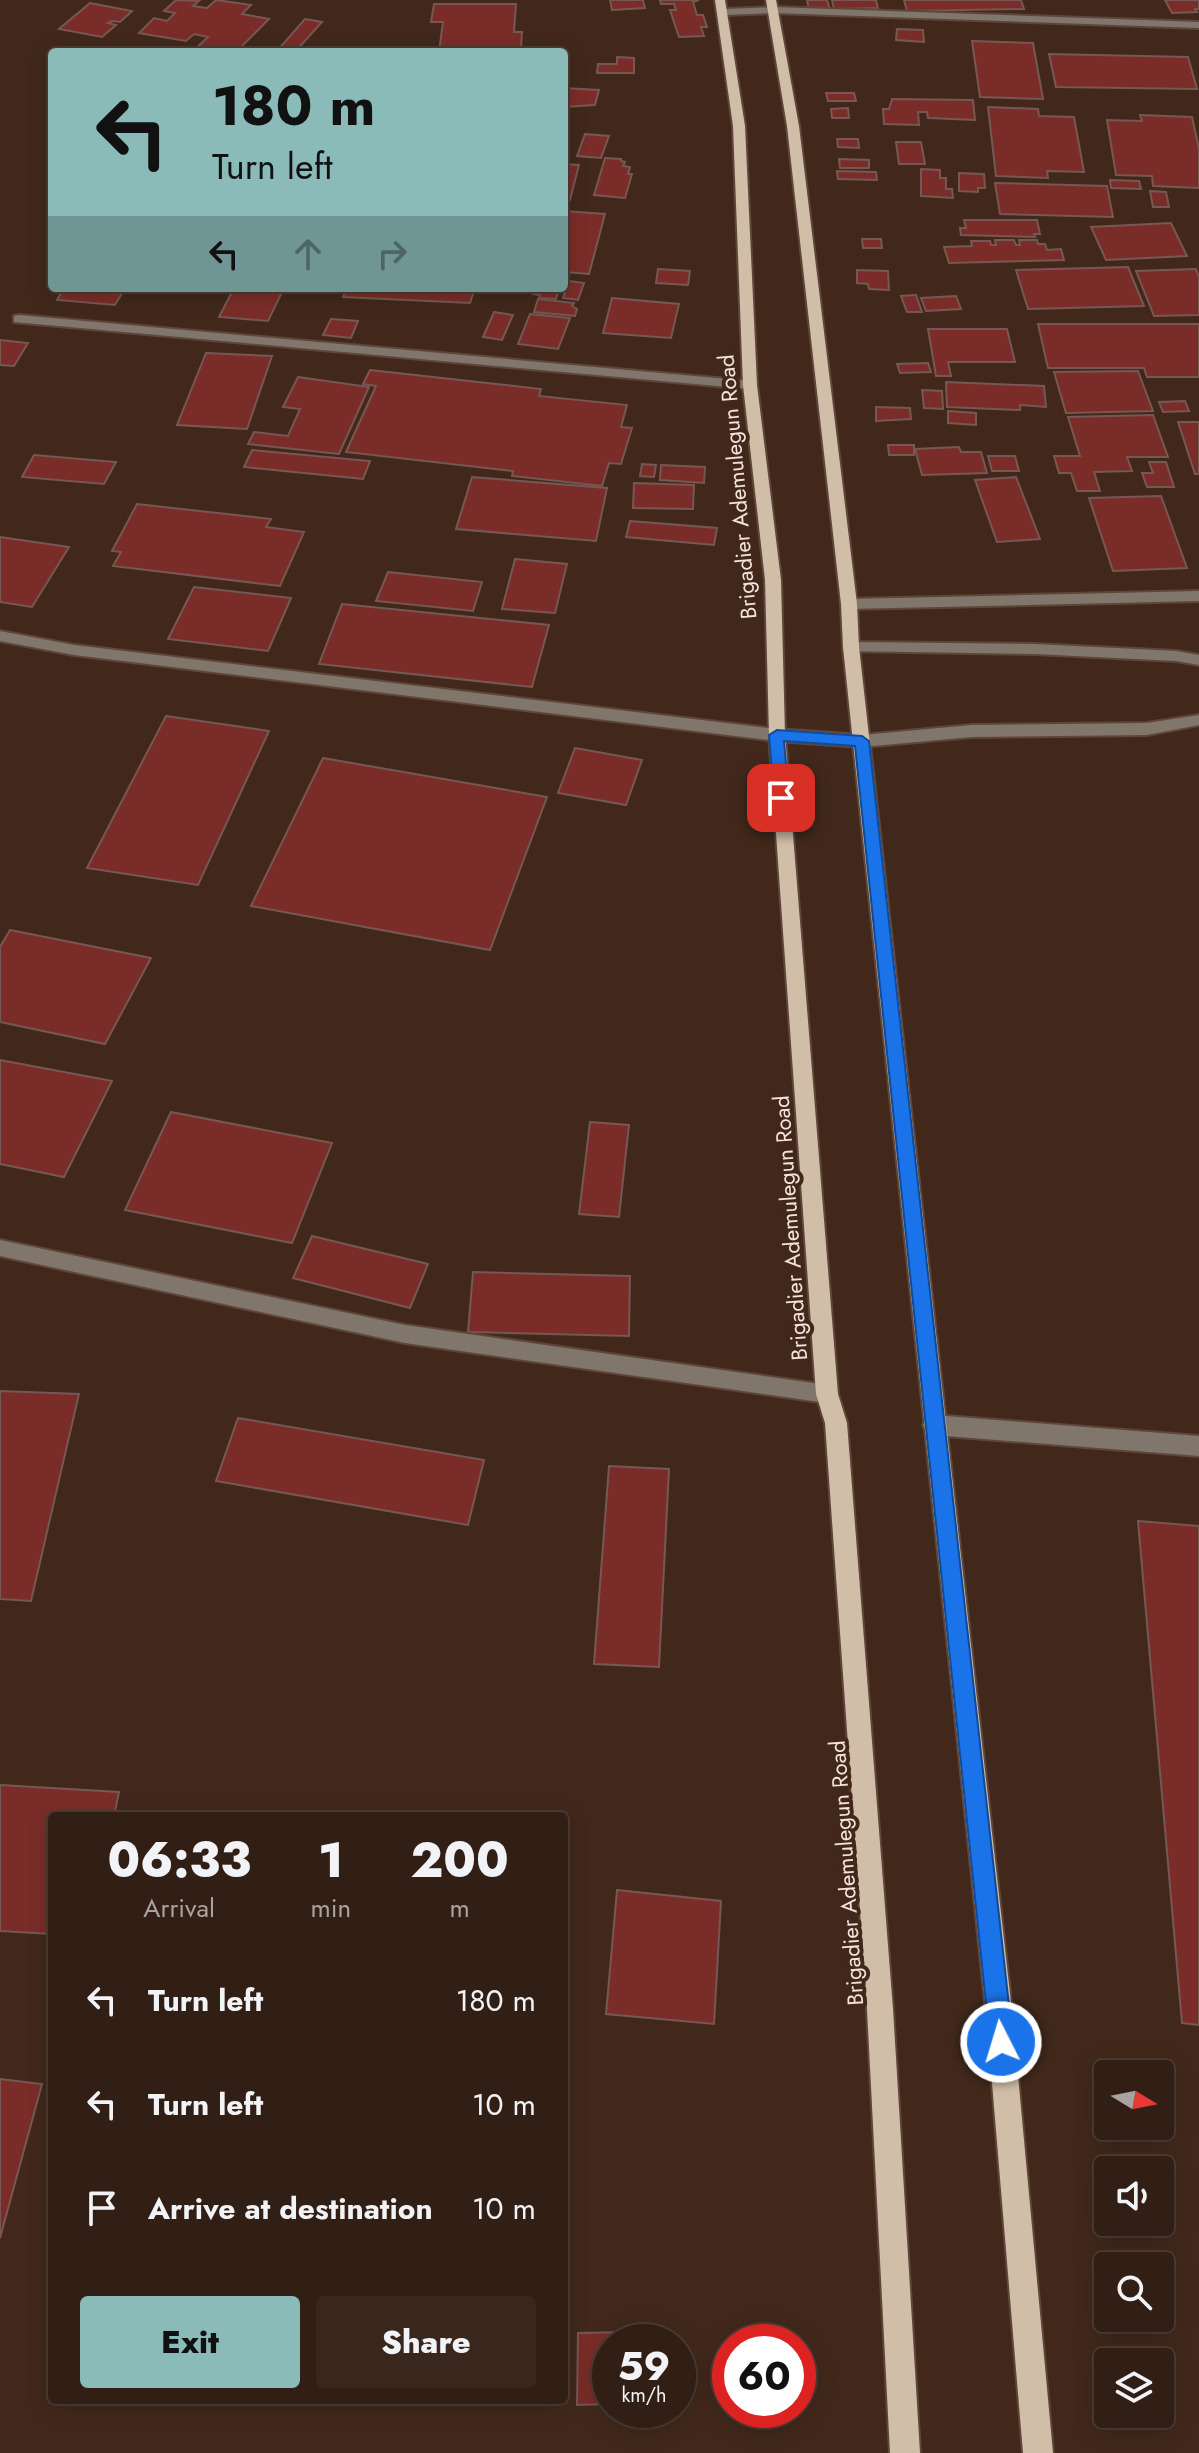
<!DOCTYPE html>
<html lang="en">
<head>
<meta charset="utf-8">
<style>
  :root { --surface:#311e14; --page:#39271d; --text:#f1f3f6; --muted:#a8a2a0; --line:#4c3c34; --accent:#8bbbb9 }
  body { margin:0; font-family:Jost,sans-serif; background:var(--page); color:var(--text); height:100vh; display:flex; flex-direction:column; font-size:30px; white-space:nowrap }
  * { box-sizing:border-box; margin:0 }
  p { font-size:26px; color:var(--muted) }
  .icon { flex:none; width:44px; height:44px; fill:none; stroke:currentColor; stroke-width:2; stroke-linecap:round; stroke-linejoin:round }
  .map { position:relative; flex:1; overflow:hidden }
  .details { position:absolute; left:48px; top:1812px; width:520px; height:592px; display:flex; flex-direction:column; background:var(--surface); border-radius:8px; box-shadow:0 4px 20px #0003,0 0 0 2px var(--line) }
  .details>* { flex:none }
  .top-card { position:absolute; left:48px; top:48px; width:520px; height:244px; border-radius:8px; box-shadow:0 4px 20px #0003,0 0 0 2px var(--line); background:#8bbbb9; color:#111; overflow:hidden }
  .needle { width:52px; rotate:100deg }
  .buttons { position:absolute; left:1094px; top:2060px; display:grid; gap:16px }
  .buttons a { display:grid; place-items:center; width:80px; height:80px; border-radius:8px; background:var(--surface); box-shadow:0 4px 20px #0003,0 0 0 2px var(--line); font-size:40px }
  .speed { position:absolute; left:592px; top:2324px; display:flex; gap:16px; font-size:40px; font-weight:700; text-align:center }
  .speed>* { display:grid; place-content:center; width:104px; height:104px; border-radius:50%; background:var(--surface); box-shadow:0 4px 20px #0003,0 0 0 2px var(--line); line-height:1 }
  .speed small { font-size:20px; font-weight:400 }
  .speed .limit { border:12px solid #d22; background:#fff; color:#111 }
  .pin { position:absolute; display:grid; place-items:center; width:68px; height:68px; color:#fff; margin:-34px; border-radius:16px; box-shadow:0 4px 12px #0006 }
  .me { position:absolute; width:88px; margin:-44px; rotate:355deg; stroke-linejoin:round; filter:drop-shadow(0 0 6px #0008) }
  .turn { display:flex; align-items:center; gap:28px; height:168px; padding:0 32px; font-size:36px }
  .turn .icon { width:104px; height:104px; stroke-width:2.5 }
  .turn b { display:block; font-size:56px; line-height:68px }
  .lanes { display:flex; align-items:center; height:76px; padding:0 32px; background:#0003; justify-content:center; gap:40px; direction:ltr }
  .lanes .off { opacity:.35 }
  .eta { display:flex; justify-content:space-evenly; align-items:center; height:136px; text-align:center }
  .eta b { font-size:48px; font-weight:800; line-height:56px }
  .primary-button { display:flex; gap:16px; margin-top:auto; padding:16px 32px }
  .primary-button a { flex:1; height:92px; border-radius:8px; background:var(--accent); color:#111; font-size:32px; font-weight:800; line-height:92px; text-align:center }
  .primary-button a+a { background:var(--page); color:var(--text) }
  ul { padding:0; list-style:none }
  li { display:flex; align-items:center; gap:24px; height:104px; padding:0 32px }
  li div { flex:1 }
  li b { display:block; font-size:30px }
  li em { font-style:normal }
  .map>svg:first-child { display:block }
</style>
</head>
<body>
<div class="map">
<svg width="1199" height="2453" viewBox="0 0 1199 2453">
  <rect width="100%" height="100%" fill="#41281b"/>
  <!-- building -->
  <g fill="#7a2d28" stroke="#775753" stroke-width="2">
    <polygon points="176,0 199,1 193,6 207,8 216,0 251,5 242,14 269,19 236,52 195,49 208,37 194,34 186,41 139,33 154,18 167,21 175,13 164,11"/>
    <polygon points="610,0 643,0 645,8 612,10"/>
    <polygon points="660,0 699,0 693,2 697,15 703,15 707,27 701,27 704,36 679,37 670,10 676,10 674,4 661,4"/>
    <polygon points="807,0 827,0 830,10 809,10"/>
    <polygon points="832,0 876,0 878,8 834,9"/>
    <polygon points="904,0 1021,0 1024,9 907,11"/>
    <polygon points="1165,0 1199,0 1199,9 1195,9 1197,12 1172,13"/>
    <polygon points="90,3 132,11 120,22 112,21 108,23 116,25 102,37 59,29"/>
    <polygon points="434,4 516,4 514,32 522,32 521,48 513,48 512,52 439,52 443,22 431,22"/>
    <polygon points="305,19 322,22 295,52 276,52"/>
    <polygon points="897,29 923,30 924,42 896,40"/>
    <polygon points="972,41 1033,43 1043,99 980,97"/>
    <polygon points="1049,54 1188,57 1197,89 1056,87"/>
    <polygon points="617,57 634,58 634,73 597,73 598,64 617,64"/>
    <polygon points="564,88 599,90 595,105 564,107"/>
    <polygon points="826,93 854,93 856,101 828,101"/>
    <polygon points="892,99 973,100 975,120 928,118 927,112 918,112 919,125 884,124 883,109 889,109"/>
    <polygon points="988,107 1038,109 1039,116 1074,117 1084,172 1047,171 1048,178 996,176"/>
    <polygon points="848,108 849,118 832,118 831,109"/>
    <polygon points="1140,115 1192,117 1199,149 1199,188 1153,186 1152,176 1116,175 1107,120 1142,121"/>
    <polygon points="585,134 609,136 601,158 577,156"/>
    <polygon points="837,139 858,139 859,148 838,147"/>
    <polygon points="896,142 921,142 925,164 899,164"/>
    <polygon points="605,158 621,159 621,161 625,162 623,166 630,167 628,174 632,174 625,198 594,195"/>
    <polygon points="839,159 869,160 869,168 840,168"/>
    <polygon points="564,164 579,165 570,200 564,200"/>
    <polygon points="921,169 940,170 940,178 946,178 946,189 952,189 953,198 921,196"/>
    <polygon points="837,171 876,172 877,180 838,179"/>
    <polygon points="959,173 984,174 985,188 978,188 978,192 959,191"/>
    <polygon points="1110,180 1139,181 1141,189 1111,188"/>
    <polygon points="995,183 1107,186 1113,217 1000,214"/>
    <polygon points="1150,191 1166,192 1169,207 1153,207"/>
    <polygon points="564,211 605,214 589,274 564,272"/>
    <polygon points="964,220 1037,220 1040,234 1034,234 1035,237 961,235 960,228 966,228"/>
    <polygon points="1171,223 1187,256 1106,260 1091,227"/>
    <polygon points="862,239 881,239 882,248 863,248"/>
    <polygon points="995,240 1014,240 1016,245 1020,245 1019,240 1037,240 1038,244 1045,244 1047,250 1061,249 1064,260 949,263 944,247 972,246 971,241 990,241 991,245 996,245"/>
    <polygon points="1128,267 1144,306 1028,309 1016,270"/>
    <polygon points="658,269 690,271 688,285 656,283"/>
    <polygon points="1196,269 1199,277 1199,315 1154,316 1136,271"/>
    <polygon points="857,270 888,271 889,290 869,289 868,284 857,283"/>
    <polygon points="569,281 584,283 578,300 563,298"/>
    <polygon points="64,288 125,288 115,305 57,300"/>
    <polygon points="234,288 284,288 268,321 219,317"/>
    <polygon points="291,288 475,288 470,303 343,297 345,292"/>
    <polygon points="535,288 559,288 556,299 539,298 540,295 533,294"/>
    <polygon points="916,295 922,312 907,312 901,296"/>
    <polygon points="956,296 961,309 926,311 921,298"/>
    <polygon points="612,298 679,304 671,338 603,333"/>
    <polygon points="538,299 574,303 572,306 577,309 575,316 534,312"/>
    <polygon points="494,312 513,315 502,340 483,337"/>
    <polygon points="530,314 570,318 558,349 518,344"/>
    <polygon points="331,319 358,321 351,338 323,335"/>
    <polygon points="1038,324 1199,324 1199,377 1147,377 1144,368 1048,368"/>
    <polygon points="928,329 1007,329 1015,362 948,362 951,376 936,376"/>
    <polygon points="0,340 28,343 14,366 0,365"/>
    <polygon points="206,353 272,356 247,429 177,425"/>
    <polygon points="928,363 931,372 900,373 897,364"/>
    <polygon points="370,370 541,389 539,396 627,405 621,427 632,428 621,464 609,463 602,486 512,476 513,471 346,452 376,386 363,384"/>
    <polygon points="1138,371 1153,411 1066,413 1054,372"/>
    <polygon points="298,377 369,387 339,454 248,444 254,432 288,436 300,409 283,407"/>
    <polygon points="946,382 1044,386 1046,407 1020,405 1020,410 947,407"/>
    <polygon points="922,390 942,391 943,409 924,408"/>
    <polygon points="1185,401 1189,411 1163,412 1159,402"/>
    <polygon points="876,407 910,408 911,419 876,421"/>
    <polygon points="948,411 976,413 976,425 948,423"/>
    <polygon points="1153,415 1168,457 1127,457 1132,471 1094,472 1100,491 1077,491 1071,473 1059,473 1054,456 1080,456 1068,417"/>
    <polygon points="1178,422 1199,422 1199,474 1195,474"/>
    <polygon points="888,445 914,445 914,455 889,455"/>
    <polygon points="959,447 961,452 981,452 987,473 922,475 915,449"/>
    <polygon points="252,450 370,461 363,479 244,467"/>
    <polygon points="34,455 116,462 104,484 22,477"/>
    <polygon points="988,456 1015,456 1019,471 992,471"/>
    <polygon points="1149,462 1166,462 1174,487 1147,487 1142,473 1153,473"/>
    <polygon points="642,464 656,465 654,477 640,476"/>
    <polygon points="661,465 705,467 704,483 660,480"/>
    <polygon points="472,477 607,488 596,541 456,529"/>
    <polygon points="1016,477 1040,539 997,542 975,480"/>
    <polygon points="634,483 694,485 693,509 633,508"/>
    <polygon points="1161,496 1187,568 1113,571 1089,498"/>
    <polygon points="137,504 271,519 266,527 304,532 280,586 113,566 121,552 112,551"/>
    <polygon points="630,521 717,528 714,545 626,537"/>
    <polygon points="0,537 69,547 32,607 0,602"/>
    <polygon points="515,559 567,564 555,613 502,609"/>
    <polygon points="388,572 482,582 473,611 376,601"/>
    <polygon points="194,587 291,598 268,651 168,639"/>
    <polygon points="342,604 549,625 532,687 319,664"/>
    <polygon points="166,716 269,731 198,885 87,868"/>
    <polygon points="575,748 642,760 626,805 558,793"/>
    <polygon points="323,758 547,797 490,950 251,906"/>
    <polygon points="10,930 151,958 105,1044 0,1022 0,947"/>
    <polygon points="0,1060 112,1081 64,1177 0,1164"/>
    <polygon points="171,1112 332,1143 292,1243 125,1210"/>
    <polygon points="590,1122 629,1125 619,1217 579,1214"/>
    <polygon points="312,1236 428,1264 410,1308 293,1278"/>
    <polygon points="473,1272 630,1276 629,1336 468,1332"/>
    <polygon points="0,1391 79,1394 31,1601 0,1599"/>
    <polygon points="238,1418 484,1460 468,1525 216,1481"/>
    <polygon points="609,1466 669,1469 659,1667 594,1664"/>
    <polygon points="1138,1521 1199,1526 1199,2025 1182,2023"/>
    <polygon points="0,1785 119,1792 114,1816 52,1816 52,1934 0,1931"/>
    <polygon points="617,1890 721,1901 714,2024 606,2014"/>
    <polygon points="0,2079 42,2084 0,2238"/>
    <polygon points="626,2332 626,2342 610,2342 610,2404 577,2405 578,2333"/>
  </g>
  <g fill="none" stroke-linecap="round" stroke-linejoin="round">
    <!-- minor casing -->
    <g stroke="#5e463a" stroke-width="4">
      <g id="minor">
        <polygon points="774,7 1199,22 1199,28 774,13 724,15 718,12 724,9"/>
        <polygon points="19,315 750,381 757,385 750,389 14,322 14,316"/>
        <polygon points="1199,591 1199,601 849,609 841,604 849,599"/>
        <polygon points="0,631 74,645 777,729 862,735 972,725 1147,723 1199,715 1199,725 1147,735 972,737 862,747 777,741 74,655 0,641"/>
        <polygon points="851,642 1035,644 1176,651 1199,655 1199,665 1176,661 1035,654 845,651 845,643"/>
        <polygon points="0,1240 405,1325 827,1385 835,1387 838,1394 835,1401 827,1403 405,1343 0,1256"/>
        <polygon points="934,1415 1199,1436 1199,1456 934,1435 926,1432 923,1425 926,1418"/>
      </g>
    </g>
    <!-- major casing -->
    <g stroke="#5e463a" stroke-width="4">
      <g id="major">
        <polygon points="715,0 725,0 745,126 757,385 781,580 785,735 838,1394 847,1423 893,2009 920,2453 890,2453 867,2009 825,1423 816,1394 769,735 765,580 743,385 733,126"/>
        <polygon points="766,0 776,0 799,126 857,604 859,647 1012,2011 1053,2453 1023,2453 986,2011 843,647 841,604 787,126"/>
      </g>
    </g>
    <!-- minor -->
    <use href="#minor" fill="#80766c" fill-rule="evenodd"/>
    <!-- major -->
    <use href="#major" fill="#d1bea8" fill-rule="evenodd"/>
  </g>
  <!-- route -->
  <polygon fill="#1a73e8" stroke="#114b97" stroke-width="2" points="777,730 862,736 869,741 1013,2042 1010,2051 1001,2054 993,2051 990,2042 855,746 784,741 789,798 781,804 774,798 769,735"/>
  <g text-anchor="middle" stroke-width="8" stroke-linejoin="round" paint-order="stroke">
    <!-- street labels -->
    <g font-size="22" fill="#f5e4dc" stroke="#41281b">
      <text transform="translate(737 487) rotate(-95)" y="8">Brigadier Ademulegun Road</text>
      <text transform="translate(790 1228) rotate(-94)" y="8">Brigadier Ademulegun Road</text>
      <text transform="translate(846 1873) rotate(-94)" y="8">Brigadier Ademulegun Road</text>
    </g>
  </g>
</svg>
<div class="buttons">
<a><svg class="needle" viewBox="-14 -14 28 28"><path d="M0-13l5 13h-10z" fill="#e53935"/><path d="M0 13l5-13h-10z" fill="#a8a2a0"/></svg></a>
<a><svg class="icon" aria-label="sound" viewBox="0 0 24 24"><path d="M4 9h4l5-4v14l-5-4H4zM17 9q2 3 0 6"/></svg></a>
<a><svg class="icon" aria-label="search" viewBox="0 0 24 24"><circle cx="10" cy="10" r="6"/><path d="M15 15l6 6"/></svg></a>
<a><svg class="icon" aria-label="layers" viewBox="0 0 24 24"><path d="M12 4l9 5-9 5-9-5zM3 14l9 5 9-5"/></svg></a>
</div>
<div class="speed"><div>59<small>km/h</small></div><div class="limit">60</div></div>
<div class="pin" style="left:781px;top:798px;background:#d93025"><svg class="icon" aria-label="arrive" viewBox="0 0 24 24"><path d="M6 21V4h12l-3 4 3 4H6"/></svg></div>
<svg class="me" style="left:1001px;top:2042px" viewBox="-20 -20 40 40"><circle r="17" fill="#1a73e8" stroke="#fff" stroke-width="3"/><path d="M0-11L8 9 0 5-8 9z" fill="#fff"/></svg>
<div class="top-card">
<div class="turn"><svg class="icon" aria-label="left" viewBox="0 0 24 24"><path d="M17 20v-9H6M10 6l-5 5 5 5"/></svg><div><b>180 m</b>Turn left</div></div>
<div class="lanes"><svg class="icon" aria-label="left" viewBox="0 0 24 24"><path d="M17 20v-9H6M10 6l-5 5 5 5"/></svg><svg class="icon off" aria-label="ahead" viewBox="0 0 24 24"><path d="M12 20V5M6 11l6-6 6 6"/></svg><svg class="icon off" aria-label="right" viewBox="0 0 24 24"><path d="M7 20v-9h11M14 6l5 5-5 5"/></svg></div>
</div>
<section class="details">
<div class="eta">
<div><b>06:33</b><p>Arrival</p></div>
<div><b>1</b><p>min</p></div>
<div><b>200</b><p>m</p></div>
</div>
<ul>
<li><svg class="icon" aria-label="left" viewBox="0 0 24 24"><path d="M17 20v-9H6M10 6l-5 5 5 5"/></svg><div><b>Turn left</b></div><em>180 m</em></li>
<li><svg class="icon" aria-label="left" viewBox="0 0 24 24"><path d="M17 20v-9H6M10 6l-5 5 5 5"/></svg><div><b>Turn left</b></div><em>10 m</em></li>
<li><svg class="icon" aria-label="arrive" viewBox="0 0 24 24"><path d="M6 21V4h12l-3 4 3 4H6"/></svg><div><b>Arrive at destination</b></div><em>10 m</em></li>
</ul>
<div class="primary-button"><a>Exit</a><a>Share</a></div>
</section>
</div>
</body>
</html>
